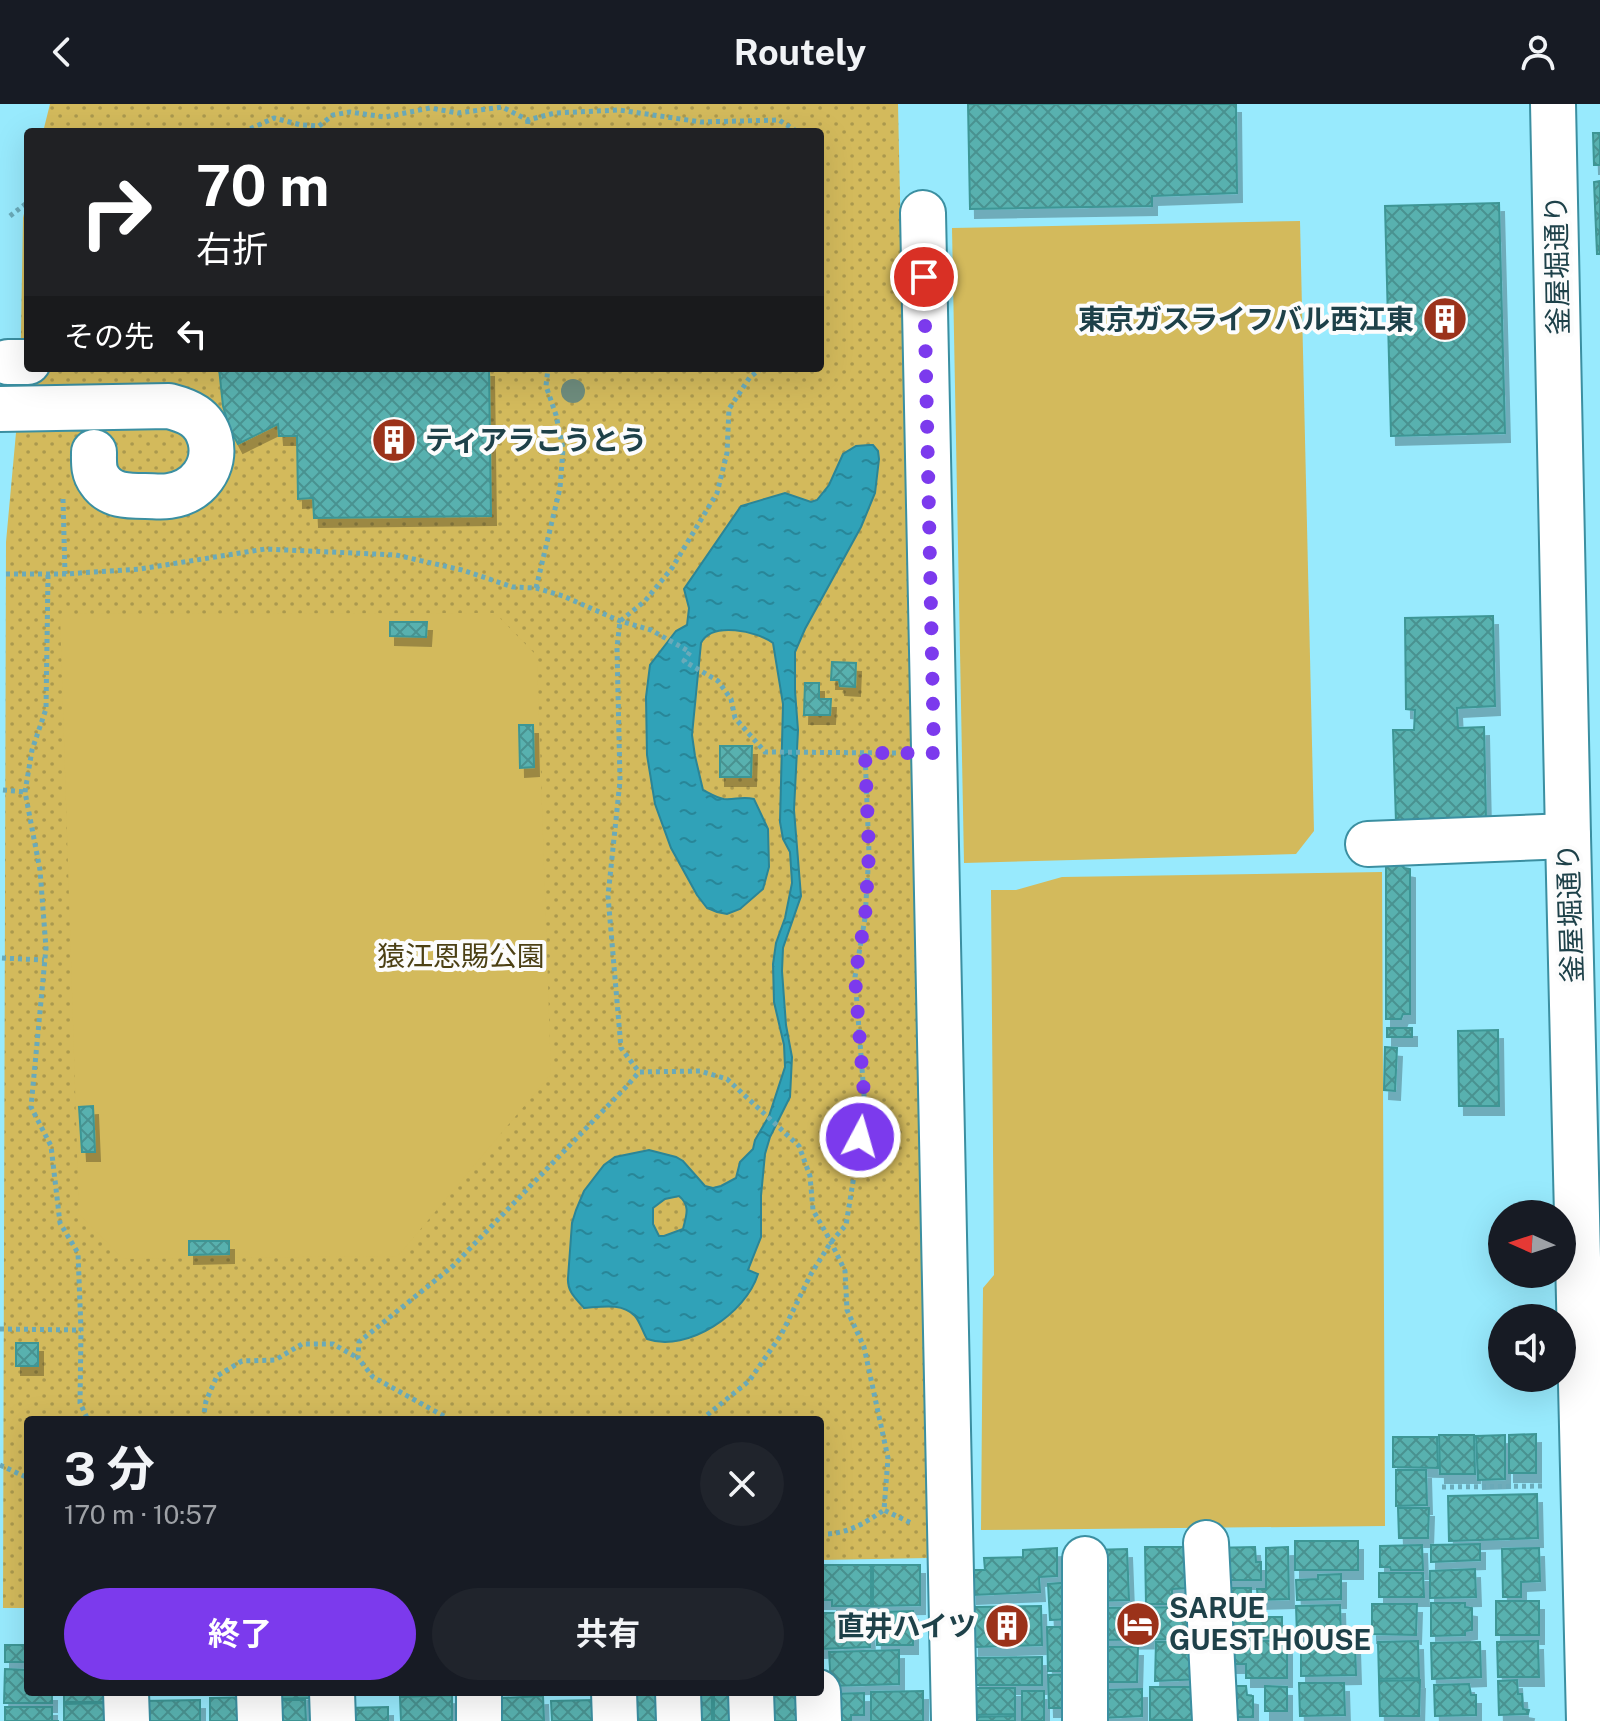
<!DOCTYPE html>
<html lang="ja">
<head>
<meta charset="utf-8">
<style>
  :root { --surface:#171b24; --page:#20242c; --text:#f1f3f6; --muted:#9ea1a6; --accent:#7c3aed }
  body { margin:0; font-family:"Public Sans","Noto Sans JP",sans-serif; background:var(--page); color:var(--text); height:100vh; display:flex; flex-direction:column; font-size:30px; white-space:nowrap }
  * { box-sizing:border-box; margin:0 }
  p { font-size:26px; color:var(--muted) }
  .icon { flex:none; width:44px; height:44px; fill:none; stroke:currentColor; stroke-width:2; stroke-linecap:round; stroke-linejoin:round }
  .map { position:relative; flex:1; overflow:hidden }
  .side { position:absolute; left:24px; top:1312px; width:800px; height:280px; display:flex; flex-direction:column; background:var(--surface); border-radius:8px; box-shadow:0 8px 32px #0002 }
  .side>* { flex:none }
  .guide { position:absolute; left:24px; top:24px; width:800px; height:244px; border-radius:8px; box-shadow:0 8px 32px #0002; background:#202124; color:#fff; overflow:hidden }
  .needle { width:52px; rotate:273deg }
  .fabs { position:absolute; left:1488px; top:1096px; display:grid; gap:16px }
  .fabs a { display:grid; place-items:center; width:88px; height:88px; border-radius:50%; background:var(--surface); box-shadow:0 8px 32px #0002; font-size:40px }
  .pin { position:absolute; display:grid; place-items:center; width:68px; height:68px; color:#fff; margin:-34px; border:4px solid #fff; border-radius:50%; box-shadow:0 2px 8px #0007 }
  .me { position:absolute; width:88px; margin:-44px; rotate:6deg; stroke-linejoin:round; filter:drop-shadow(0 0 6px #0008) }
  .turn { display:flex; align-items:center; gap:28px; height:168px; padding:0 40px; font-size:36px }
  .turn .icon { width:104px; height:104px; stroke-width:2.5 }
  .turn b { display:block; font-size:56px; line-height:68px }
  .then { display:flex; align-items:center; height:76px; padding:0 40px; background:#0003; gap:16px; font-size:30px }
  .round { display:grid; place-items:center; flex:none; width:84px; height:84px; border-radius:42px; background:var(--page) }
  .overview { display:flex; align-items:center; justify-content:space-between; height:136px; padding:0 40px }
  h1 { font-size:48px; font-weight:700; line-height:60px }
  .button { display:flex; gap:16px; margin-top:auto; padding:16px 40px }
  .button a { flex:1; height:92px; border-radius:48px; background:var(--accent); color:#fff; font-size:32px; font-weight:700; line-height:92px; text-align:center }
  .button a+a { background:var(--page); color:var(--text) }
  header { display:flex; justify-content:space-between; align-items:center; height:104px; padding:0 40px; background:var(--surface); font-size:36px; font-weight:700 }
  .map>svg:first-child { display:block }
</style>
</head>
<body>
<header><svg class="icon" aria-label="back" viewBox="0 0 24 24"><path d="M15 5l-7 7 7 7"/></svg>Routely<svg class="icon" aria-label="person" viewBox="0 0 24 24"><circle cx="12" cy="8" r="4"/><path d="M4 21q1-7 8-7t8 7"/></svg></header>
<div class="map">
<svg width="1600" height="1617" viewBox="0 0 1600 1617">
  <defs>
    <pattern id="park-dots" width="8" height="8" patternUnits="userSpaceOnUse" patternTransform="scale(2)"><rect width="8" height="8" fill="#d3ba5c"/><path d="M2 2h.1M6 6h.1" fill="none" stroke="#ab994e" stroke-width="1.8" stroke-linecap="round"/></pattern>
    <pattern id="water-ripples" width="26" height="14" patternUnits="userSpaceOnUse" patternTransform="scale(2)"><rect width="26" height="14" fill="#30a2b8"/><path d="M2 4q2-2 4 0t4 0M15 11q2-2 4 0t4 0" fill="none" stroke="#288698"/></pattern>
    <pattern id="building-cross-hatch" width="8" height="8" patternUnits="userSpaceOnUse" patternTransform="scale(2)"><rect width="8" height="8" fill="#59b1af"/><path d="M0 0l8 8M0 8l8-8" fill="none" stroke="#499290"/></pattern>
    <filter id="shadow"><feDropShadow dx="5" dy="9" stdDeviation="0" flood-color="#0004"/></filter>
  </defs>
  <rect width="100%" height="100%" fill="#98eafd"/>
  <!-- park -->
  <polygon fill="url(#park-dots)" points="50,0 898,0 929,1454 820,1456 820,1316 28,1316 28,1504 3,1504 6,438 20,285 23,114 28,92 28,264 820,264 820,28 43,28"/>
  <!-- pitch -->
  <g fill="#d3ba5c">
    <polygon points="1300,117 1314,727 1296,750 964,759 952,124"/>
    <polygon points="495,509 537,552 551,970 398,1152 123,1155 79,1110 60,510"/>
    <polygon points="1382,768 1385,1422 981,1426 983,1184 994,1171 991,786 1016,786 1062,773"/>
  </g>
  <!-- water -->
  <path fill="url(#water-ripples)" stroke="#2b8597" stroke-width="2" fill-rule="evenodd" d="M869,341H873L878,347L879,355L875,389L861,423L805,525L795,548V587L798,626L794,706L801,792L783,844L782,867L786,921L792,953L790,993L770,1033L765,1050L761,1092V1133L748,1166L758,1170C746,1209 688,1249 647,1235C643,1228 640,1218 635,1212C622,1198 600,1203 584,1204C575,1194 567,1187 568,1174L572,1119L576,1106L584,1087L604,1061L615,1053L649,1046L676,1053L683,1057L705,1082L713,1084L721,1082L736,1074L740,1058L753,1045L755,1036L769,1012L785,963L784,941L774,898L773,860L776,839L785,814L792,779L790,748L783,735L780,718L783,600L773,539C757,527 712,517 701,539L692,631L695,652L703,686C709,689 717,694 724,695C735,696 742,692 754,695L768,725L769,763L763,785L740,805L727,810L717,808L707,804L697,791L671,744L655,700L647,651L646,593L650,561L676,527L687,521L689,504L684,485L741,402L785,389L811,398L817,396L829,381L843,350L856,342ZM679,1092C691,1102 686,1112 683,1125L664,1132H659L653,1120V1104L665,1095Z"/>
  <!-- building -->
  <g fill="url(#building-cross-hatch)" stroke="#3d9695" stroke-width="2" filter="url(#shadow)">
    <polygon points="968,0 1236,0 1237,89 1152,92 1152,102 970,105"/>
    <polygon points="1593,29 1600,29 1600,61 1594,61"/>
    <polygon points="1600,77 1600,150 1597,150 1594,78"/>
    <polygon points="1499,99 1505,329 1391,332 1385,102"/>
    <polygon points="219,264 489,264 491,412 314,414 313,394 298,395 297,332 279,332 278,320 238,340 229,323 223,302"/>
    <polygon points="1493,512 1495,602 1457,604 1458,624 1484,623 1486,715 1396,718 1393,626 1414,626 1415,606 1406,605 1405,514"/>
    <polygon points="390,518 427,518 426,533 390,532"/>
    <polygon points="832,558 856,559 855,583 840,582 839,576 831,576"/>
    <polygon points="805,579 819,579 819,595 831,595 830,611 804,611"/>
    <polygon points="519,621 533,621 534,663 520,664"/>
    <polygon points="720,642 752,642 751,673 720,673"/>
    <polygon points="1386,760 1403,761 1404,764 1410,765 1410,910 1403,910 1401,915 1386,915"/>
    <rect x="1387" y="924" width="25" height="9"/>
    <polygon points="1498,926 1499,1002 1459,1002 1458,927"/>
    <polygon points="1385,943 1397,944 1395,987 1384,986"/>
    <polygon points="93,1002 95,1048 82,1048 79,1003"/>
    <polygon points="189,1137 229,1137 229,1150 189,1151"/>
    <rect x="16" y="1239" width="22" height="23"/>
    <polygon points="1536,1330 1536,1369 1509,1369 1509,1331"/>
    <polygon points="1439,1331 1474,1331 1475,1370 1440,1370"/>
    <polygon points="1505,1331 1505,1375 1478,1376 1476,1332"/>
    <polygon points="1393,1333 1437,1333 1438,1364 1393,1363"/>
    <polygon points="1396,1366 1426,1366 1427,1401 1396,1402"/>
    <polygon points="1537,1390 1538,1434 1449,1437 1448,1392"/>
    <polygon points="1398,1404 1429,1404 1428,1434 1399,1434"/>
    <rect x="1295" y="1437" width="63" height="29"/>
    <polygon points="1480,1440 1480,1456 1431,1458 1431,1441"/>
    <polygon points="1422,1441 1423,1466 1391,1466 1390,1463 1380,1463 1380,1442"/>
    <polygon points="1145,1443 1189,1443 1190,1484 1172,1485 1172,1500 1146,1500"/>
    <polygon points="1255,1443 1256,1458 1261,1458 1261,1476 1211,1476 1211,1444"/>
    <polygon points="1288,1443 1289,1495 1258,1496 1257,1485 1266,1485 1266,1444"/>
    <polygon points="1057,1444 1057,1472 1039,1473 1040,1488 972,1491 971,1466 985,1466 984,1454 1023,1453 1023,1446"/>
    <polygon points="1539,1444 1540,1477 1521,1478 1521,1493 1503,1493 1502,1445"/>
    <polygon points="1127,1445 1129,1496 1093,1497 1092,1446"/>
    <polygon points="820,1461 871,1461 871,1502 832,1502 832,1496 820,1496"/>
    <polygon points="873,1461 920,1461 920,1501 873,1502"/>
    <polygon points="1475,1465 1476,1493 1430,1494 1430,1467"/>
    <polygon points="1379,1469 1423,1469 1424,1493 1379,1493"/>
    <polygon points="1341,1470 1341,1495 1297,1496 1296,1476 1318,1475 1318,1471"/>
    <polygon points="1073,1478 1075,1515 1050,1516 1048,1480"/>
    <polygon points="1227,1484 1251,1484 1251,1496 1228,1497"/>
    <rect x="1496" y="1497" width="43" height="34"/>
    <polygon points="1230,1499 1261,1499 1262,1513 1282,1513 1282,1534 1230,1533"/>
    <polygon points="1431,1499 1465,1499 1465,1503 1472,1504 1472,1526 1465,1527 1465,1531 1431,1532"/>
    <polygon points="1372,1500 1417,1500 1416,1531 1372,1530"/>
    <polygon points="1340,1501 1341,1531 1297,1532 1296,1502"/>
    <polygon points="1041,1502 1042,1541 974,1543 973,1503"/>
    <polygon points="1197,1503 1196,1535 1095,1536 1095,1504"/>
    <polygon points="913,1507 913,1541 877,1541 876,1508"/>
    <polygon points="820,1509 869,1509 870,1543 820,1545"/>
    <polygon points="1047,1523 1077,1523 1078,1567 1048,1567"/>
    <polygon points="1221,1537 1287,1537 1287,1574 1246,1574 1246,1560 1221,1560"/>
    <polygon points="1418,1537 1419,1574 1379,1575 1378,1538"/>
    <polygon points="1538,1537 1539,1573 1498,1573 1497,1538"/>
    <polygon points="1156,1538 1203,1538 1204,1575 1155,1577"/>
    <polygon points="1480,1538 1481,1573 1432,1575 1431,1539"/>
    <polygon points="1355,1539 1356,1571 1301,1572 1301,1540"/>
    <rect x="5" y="1541" width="23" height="17"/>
    <polygon points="1094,1543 1138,1543 1137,1578 1094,1578"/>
    <polygon points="899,1546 899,1580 831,1582 829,1548"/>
    <polygon points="1042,1553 1042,1581 975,1581 974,1554"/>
    <polygon points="5,1565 28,1566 28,1588 52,1588 52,1599 4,1599"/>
    <polygon points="1078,1570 1078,1604 1049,1604 1048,1571"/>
    <polygon points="1420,1576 1419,1612 1380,1612 1379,1577"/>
    <polygon points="1517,1576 1518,1590 1522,1590 1523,1605 1529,1606 1528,1610 1499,1611 1498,1577"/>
    <polygon points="1299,1579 1344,1579 1345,1611 1300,1612"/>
    <polygon points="1469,1580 1471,1591 1476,1591 1476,1611 1435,1612 1434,1581"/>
    <polygon points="1226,1582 1246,1582 1247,1591 1253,1592 1253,1613 1226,1613"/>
    <polygon points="1265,1582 1287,1583 1287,1607 1265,1607"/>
    <rect x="1150" y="1583" width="50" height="33"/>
    <polygon points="975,1584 1015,1584 1015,1610 975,1611"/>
    <polygon points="1142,1585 1142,1612 1101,1614 1100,1586"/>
    <polygon points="923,1587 923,1617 871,1617 871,1588"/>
    <rect x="1022" y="1587" width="22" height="30"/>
    <rect x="64" y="1588" width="44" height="10"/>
    <polygon points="268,1588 318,1588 318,1594 268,1595"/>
    <polygon points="671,1588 672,1617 624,1617 623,1589"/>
    <polygon points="682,1588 712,1588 712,1617 683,1617"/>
    <rect x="714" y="1588" width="27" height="29"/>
    <polygon points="763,1588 801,1588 802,1617 764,1617"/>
    <polygon points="864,1589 864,1611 851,1611 851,1617 826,1617 826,1590"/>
    <polygon points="452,1591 452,1617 401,1617 400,1593"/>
    <polygon points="543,1592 544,1617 501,1617 500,1594"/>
    <polygon points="253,1593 253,1617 210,1617 210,1594"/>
    <polygon points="200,1596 200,1617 144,1617 143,1597"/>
    <polygon points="278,1596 305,1596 306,1617 278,1617"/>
    <polygon points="595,1596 596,1617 552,1617 551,1597"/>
    <polygon points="108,1599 108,1617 64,1617 64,1600"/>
    <polygon points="5,1603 52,1603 52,1617 59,1617 5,1617"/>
    <polygon points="388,1603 388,1617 347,1617 347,1604"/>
    <polygon points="1015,1612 1015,1617 975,1617 975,1613"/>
  </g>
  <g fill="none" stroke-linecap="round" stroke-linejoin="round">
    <!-- minor casing -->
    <g stroke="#3b8fa1" stroke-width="48">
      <g id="minor">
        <polyline points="1553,0 1568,732 1589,1617"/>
        <polyline points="923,109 954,1617"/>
        <polyline points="8,258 28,258"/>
        <path d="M0,305L169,302C188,307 204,313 210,335C217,363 198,388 169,392C161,393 153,392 145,392C128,392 110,392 100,377C93,368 94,359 94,348"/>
        <polyline points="1368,740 1568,732"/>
        <polyline points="1206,1439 1215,1617"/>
        <polyline points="1085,1455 1085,1617"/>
        <polyline points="126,1588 127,1617"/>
        <polyline points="259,1588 260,1617"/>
        <polyline points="332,1588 333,1617"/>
        <polyline points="479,1588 479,1617"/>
        <polyline points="614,1588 615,1617"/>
        <polyline points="678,1588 679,1617"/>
        <polyline points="751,1588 752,1617"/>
        <polyline points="818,1588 819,1617"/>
      </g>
    </g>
    <!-- path -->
    <g stroke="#6aaab9" stroke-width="5" stroke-dasharray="4 4" stroke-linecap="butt">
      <polyline points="243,28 274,14 301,21 319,22 333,11 350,8 385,13 430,4 458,9 502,3 528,16 555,9 619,6 701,18 779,16 798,28"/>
      <polyline points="527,28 528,16"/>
      <polyline points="10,112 28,98"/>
      <polyline points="762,264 750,273 729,305 727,349 717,389 672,464 645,497 620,517 617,544 620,677 608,792 621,944 639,968 700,967 727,975 799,1042 810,1072 813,1106 831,1138 845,1167 847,1206 864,1243 888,1354 884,1406 913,1420"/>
      <polyline points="63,395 65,470"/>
      <polyline points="6,470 65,470 140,465 265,445 396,451 462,466 513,483 536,484 563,492 620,517 651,526 690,548 684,557 718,577 731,595 735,614 765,648 897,649"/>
      <polyline points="48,471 46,605 32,646 25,688 40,766 46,844 31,1003 51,1042 60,1119 78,1149 81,1226 80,1299 88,1316"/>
      <polyline points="536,484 560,384 563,345 556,311 546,282 548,264"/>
      <polyline points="3,686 25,688"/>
      <polyline points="2,854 44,856"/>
      <polyline points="0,1225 81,1226"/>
      <polyline points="203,1316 206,1297 217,1272 242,1257 275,1256 302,1240 333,1240 358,1254"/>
      <polyline points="451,1316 373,1273 358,1254 359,1238 453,1162 626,983 639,968"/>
      <polyline points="701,1316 749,1277 781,1231 811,1170 831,1138 846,1121 865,1004 855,873 865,814 869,749 865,649"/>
      <polyline points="0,1361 28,1374"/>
      <polyline points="1442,1383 1545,1382"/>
      <path d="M820,1430C845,1431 864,1420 884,1406"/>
    </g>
    <!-- minor -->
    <use href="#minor" stroke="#fff" stroke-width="44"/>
  </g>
  <!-- trees -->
  <circle fill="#6e8c7d" cx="573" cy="287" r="12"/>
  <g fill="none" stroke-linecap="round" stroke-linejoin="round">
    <!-- route -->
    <polyline stroke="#7c3aed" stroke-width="14" stroke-dasharray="0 25.2" points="860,1033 865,1004 855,873 865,814 869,749 865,649 934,649 924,173"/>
  </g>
  <!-- icons -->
  <defs>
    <g id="building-disc" transform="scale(2.3)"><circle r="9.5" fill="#9b321a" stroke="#fcfcfc"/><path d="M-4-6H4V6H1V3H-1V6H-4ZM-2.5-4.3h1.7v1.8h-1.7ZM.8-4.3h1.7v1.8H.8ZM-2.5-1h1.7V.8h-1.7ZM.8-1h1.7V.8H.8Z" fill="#fff"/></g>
    <g id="hotel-disc" transform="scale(2.3)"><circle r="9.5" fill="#9b321a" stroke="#fcfcfc"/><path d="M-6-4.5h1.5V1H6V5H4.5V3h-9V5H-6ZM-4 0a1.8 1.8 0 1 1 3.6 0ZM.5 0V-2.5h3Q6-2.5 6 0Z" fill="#fff"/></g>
  </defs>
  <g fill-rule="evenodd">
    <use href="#building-disc" x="1445" y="215"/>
    <use href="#building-disc" x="394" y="336"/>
    <use href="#hotel-disc" x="1138" y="1520"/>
    <use href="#building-disc" x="1007" y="1522"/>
  </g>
  <g text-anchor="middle" stroke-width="8" stroke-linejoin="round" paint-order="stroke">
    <!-- street labels -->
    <g font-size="28" fill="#1e4149" stroke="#fcfcfc">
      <text transform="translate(1557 161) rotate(-91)" y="10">釜屋堀通り</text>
      <text transform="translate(1570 809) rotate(-92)" y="10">釜屋堀通り</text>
    </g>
    <!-- poi labels -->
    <g font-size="28" font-weight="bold" fill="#1e4149" stroke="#fcfcfc" text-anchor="end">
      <text x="1414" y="225">東京ガスライフバル西江東</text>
      <text x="425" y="346" text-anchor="start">ティアラこうとう</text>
      <text x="1169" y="1514" text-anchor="start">SARUE<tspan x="1169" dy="32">GUEST HOUSE</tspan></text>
      <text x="976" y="1532">直井ハイツ</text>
    </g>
    <!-- park labels -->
    <g font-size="28" fill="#4c4014" stroke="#fcfcfc">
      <text x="461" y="862">猿江恩賜公園</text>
    </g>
  </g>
</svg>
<div class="fabs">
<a><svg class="needle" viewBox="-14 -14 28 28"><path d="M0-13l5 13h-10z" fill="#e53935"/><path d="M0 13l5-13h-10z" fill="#9ea1a6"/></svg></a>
<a><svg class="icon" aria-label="sound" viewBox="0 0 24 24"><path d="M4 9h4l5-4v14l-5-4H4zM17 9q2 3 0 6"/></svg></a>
</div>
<div class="pin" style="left:924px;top:173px;background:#d93025"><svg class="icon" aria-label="arrive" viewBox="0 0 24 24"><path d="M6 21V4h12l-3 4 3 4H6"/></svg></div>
<svg class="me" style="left:860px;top:1033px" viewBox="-20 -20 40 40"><circle r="17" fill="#7c3aed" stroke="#fff" stroke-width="3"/><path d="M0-11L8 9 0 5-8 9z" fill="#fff"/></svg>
<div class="guide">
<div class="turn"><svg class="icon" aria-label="right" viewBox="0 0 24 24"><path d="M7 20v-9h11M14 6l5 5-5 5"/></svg><div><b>70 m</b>右折</div></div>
<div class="then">その先<svg class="icon" aria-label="left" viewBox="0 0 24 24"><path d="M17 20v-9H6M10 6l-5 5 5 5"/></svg></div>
</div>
<section class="side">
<div class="overview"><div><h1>3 分</h1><p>170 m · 10:57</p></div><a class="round"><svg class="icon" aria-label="close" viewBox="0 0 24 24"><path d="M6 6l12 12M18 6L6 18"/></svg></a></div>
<div class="button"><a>終了</a><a>共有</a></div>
</section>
</div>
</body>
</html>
